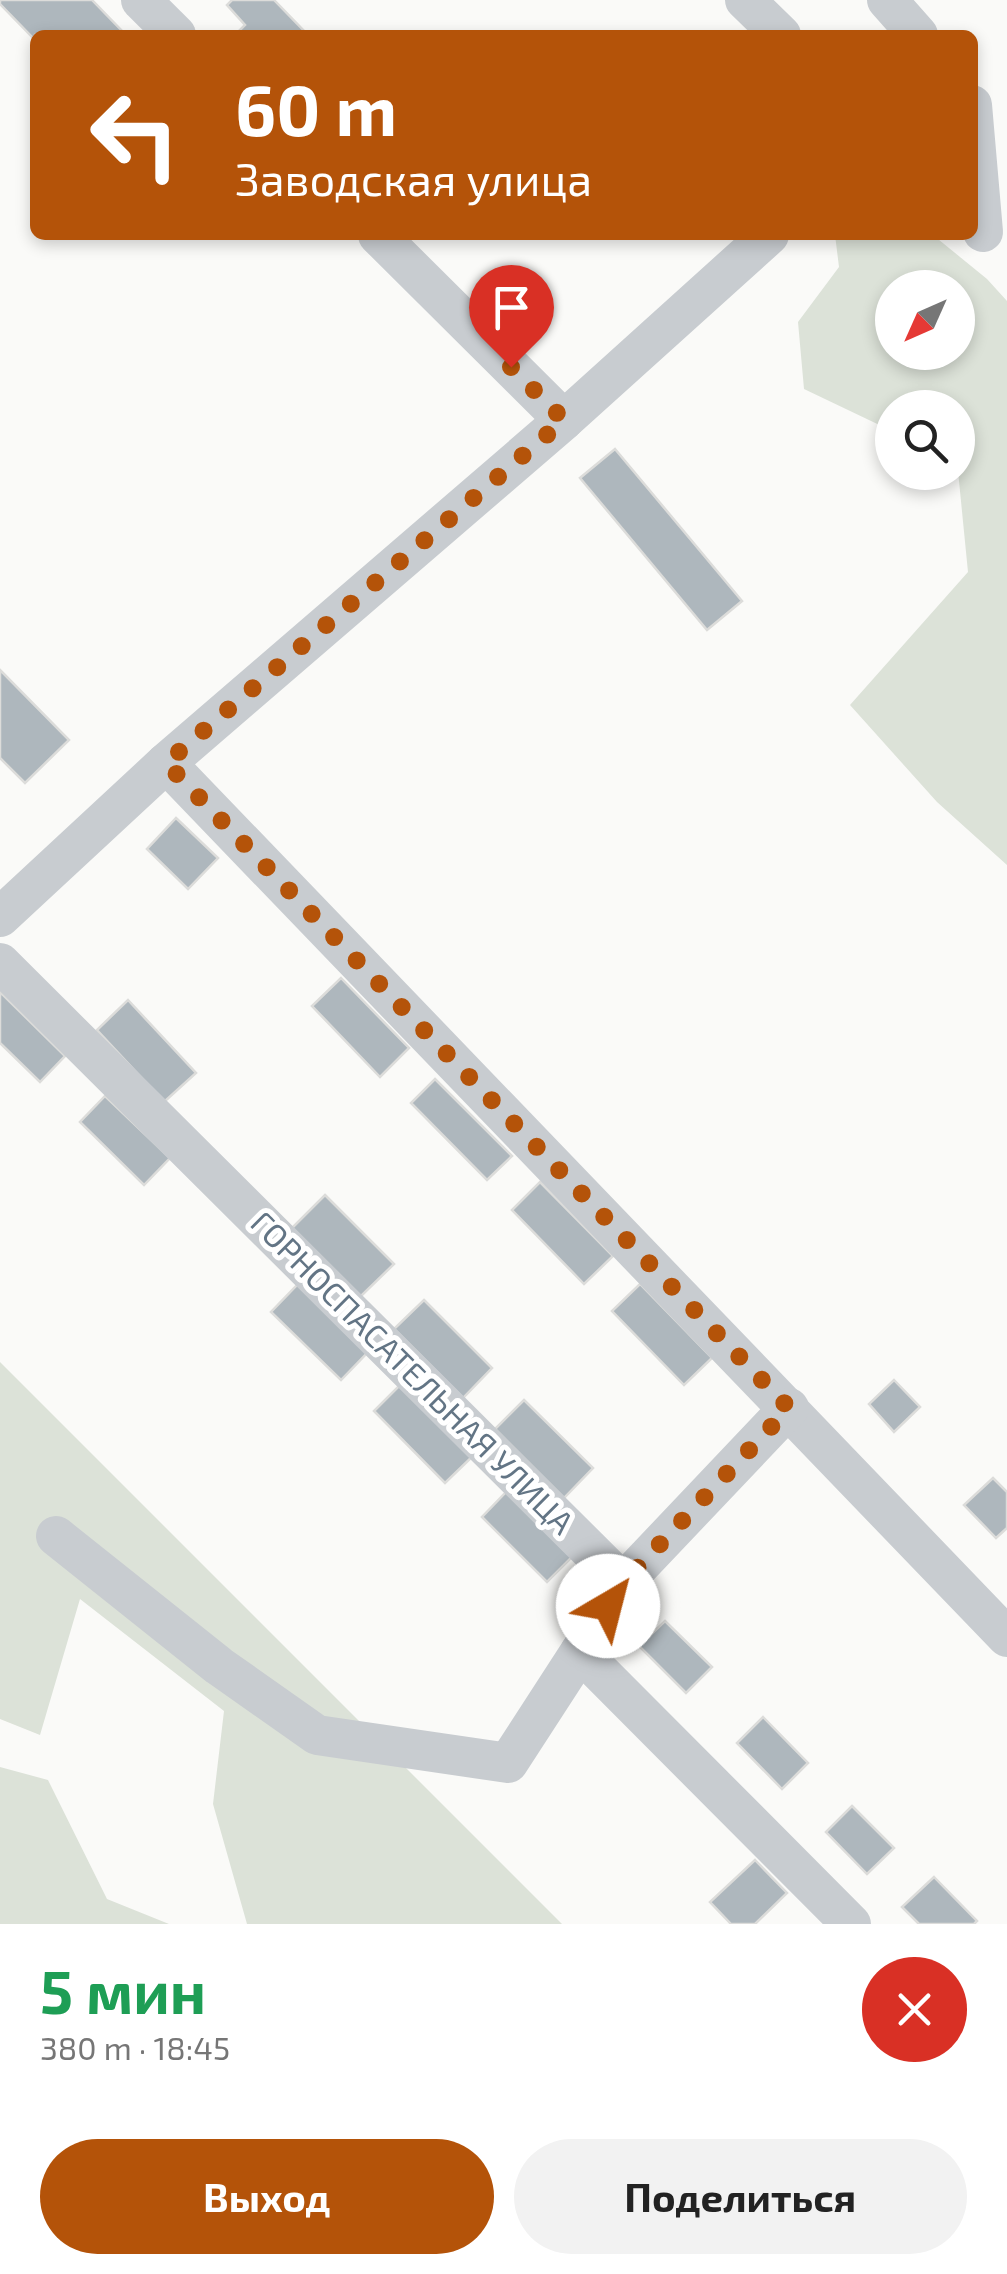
<!DOCTYPE html>
<html lang="ru">
<head>
<meta charset="utf-8">
<style>
  :root { --surface:#fff; --page:#f2f2f2; --text:#222; --muted:#767676; --accent:#b45309 }
  body { margin:0; font-family:"Exo 2",sans-serif; background:var(--page); color:var(--text); height:100vh; display:flex; flex-direction:column; font-size:38px; white-space:nowrap }
  * { box-sizing:border-box; margin:0 }
  p { font-size:32px; color:var(--muted) }
  .icon { flex:none; width:55px; height:55px; fill:none; stroke:currentColor; stroke-width:2; stroke-linecap:round; stroke-linejoin:round }
  .map { position:relative; height:1924px; overflow:hidden }
  .details { display:flex; flex-direction:column; background:var(--surface); flex:1 }
  .details>* { flex:none }
  .guide { position:absolute; left:30px; top:30px; width:948px; height:210px; border-radius:15px; box-shadow:0 5px 15px #0003; background:#b45309; color:#fff; overflow:hidden }
  .needle { width:65px; rotate:225deg }
  .tools { position:absolute; left:875px; top:270px; display:grid; gap:20px }
  .tools a { display:grid; place-items:center; width:100px; height:100px; border-radius:50%; background:var(--surface); box-shadow:0 5px 15px #0003; font-size:50px }
  .pin { position:absolute; display:grid; place-items:center; width:85px; height:85px; color:#fff; margin:-102px -42px; border-radius:50% 50% 50% 0; rotate:-45deg; box-shadow:0 0 10px #0007 }
  .pin .icon { rotate:45deg }
  .me { position:absolute; width:110px; margin:-55px; rotate:37deg; stroke-linejoin:round; filter:drop-shadow(0 0 8px #0008) }
  .turn { display:flex; align-items:center; gap:35px; height:210px; padding:0 40px; font-size:45px }
  .turn .icon { width:130px; height:130px; stroke-width:2.5 }
  .turn b { display:block; font-size:70px; line-height:85px }
  .round { display:grid; place-items:center; flex:none; width:105px; height:105px; border-radius:52px; background:var(--page) }
  .head { display:flex; align-items:center; justify-content:space-between; height:170px; padding:0 40px }
  h1 { font-size:60px; font-weight:700; line-height:75px; color:#1e9e55 }
  .action { display:flex; gap:20px; margin-top:auto; padding:20px 40px }
  .action a { flex:1; height:115px; border-radius:60px; background:var(--accent); color:#fff; font-size:40px; font-weight:700; line-height:115px; text-align:center }
  .action a+a { background:var(--page); color:var(--text) }
  .map>svg:first-child { display:block }
</style>
</head>
<body>
<div class="map">
<svg width="1007" height="1924" viewBox="0 0 1007 1924">
  <rect width="100%" height="100%" fill="#fafaf8"/>
  <!-- green -->
  <g fill="#dce2d8" fill-rule="evenodd">
    <path d="M835,235H933L987,279L1007,301V865L937,802L850,705L968,572L958,471V408H892V431L804,389L798,322L839,267ZM892,288H958V352H892Z"/>
    <polygon points="0,1362 562,1924 247,1924 213,1804 224,1711 80,1599 40,1735 0,1719"/>
    <polygon points="0,1767 48,1780 107,1899 169,1924 0,1924"/>
  </g>
  <!-- building -->
  <g fill="#aeb7bd" stroke="#dcdcda" stroke-width="2.5">
    <polygon points="0,0 92,0 125,34 35,35 35,40 0,4"/>
    <polygon points="232,0 274,0 308,35 235,35 245,25 227,5"/>
    <polygon points="615,449 742,601 707,630 580,478"/>
    <polygon points="0,670 69,740 25,783 0,758"/>
    <polygon points="176,818 218,858 188,889 147,849"/>
    <polygon points="341,978 409,1048 380,1077 312,1006"/>
    <polygon points="0,992 65,1056 40,1082 0,1043"/>
    <polygon points="128,1000 196,1073 164,1102 97,1030"/>
    <polygon points="435,1079 512,1156 487,1180 411,1103"/>
    <polygon points="105,1096 170,1158 144,1185 80,1122"/>
    <polygon points="540,1182 613,1256 584,1284 512,1210"/>
    <polygon points="325,1195 394,1264 360,1297 292,1228"/>
    <polygon points="299,1283 369,1351 341,1380 271,1312"/>
    <polygon points="640,1284 712,1358 684,1385 612,1311"/>
    <polygon points="424,1300 492,1368 463,1398 394,1329"/>
    <polygon points="894,1380 920,1407 894,1432 869,1404"/>
    <polygon points="403,1382 474,1455 445,1483 374,1411"/>
    <polygon points="524,1400 593,1468 564,1498 495,1429"/>
    <polygon points="993,1478 1007,1492 1007,1528 996,1538 964,1505"/>
    <polygon points="508,1490 574,1555 547,1582 482,1517"/>
    <polygon points="665,1621 712,1667 686,1693 639,1646"/>
    <polygon points="763,1717 808,1763 782,1789 737,1743"/>
    <polygon points="852,1806 894,1848 867,1874 826,1832"/>
    <polygon points="755,1860 787,1893 755,1924 731,1924 710,1902"/>
    <polygon points="934,1877 977,1921 974,1924 919,1924 902,1907"/>
  </g>
  <g fill="none" stroke-linecap="round" stroke-linejoin="round">
    <!-- minor -->
    <g stroke="#c8ccd0" stroke-width="40">
      <polyline points="141,0 176,35"/>
      <polyline points="745,0 781,35"/>
      <polyline points="887,0 918,35"/>
      <polyline points="972,105 983,232"/>
      <polyline points="378,235 564,420"/>
      <polyline points="166,763 1007,1637"/>
      <polyline points="0,917 166,763 564,420 769,235"/>
      <polyline points="0,963 623,1583 580,1652 851,1924"/>
      <polyline points="56,1536 219,1666 317,1735 508,1763 580,1652"/>
      <polyline points="623,1583 789,1408"/>
    </g>
  </g>
  <g fill="none" stroke-linecap="round" stroke-linejoin="round">
    <!-- route -->
    <polyline stroke="#b45309" stroke-width="18" stroke-dasharray="0 32.4" points="511,367 564,420 166,763 789,1408 623,1583 608,1606"/>
  </g>
  <g text-anchor="middle" stroke-width="10" stroke-linejoin="round" paint-order="stroke">
    <!-- street labels -->
    <g font-size="32" fill="#637585" stroke="#fff">
      <text transform="translate(412 1373) rotate(45)" y="11">ГОРНОСПАСАТЕЛЬНАЯ УЛИЦА</text>
    </g>
  </g>
</svg>
<div class="tools">
<a><svg class="needle" viewBox="-14 -14 28 28"><path d="M0-13l5 13h-10z" fill="#e53935"/><path d="M0 13l5-13h-10z" fill="#767676"/></svg></a>
<a><svg class="icon" aria-label="search" viewBox="0 0 24 24"><circle cx="10" cy="10" r="6"/><path d="M15 15l6 6"/></svg></a>
</div>
<div class="pin" style="left:511px;top:367px;background:#d93025"><svg class="icon" aria-label="arrive" viewBox="0 0 24 24"><path d="M6 21V4h12l-3 4 3 4H6"/></svg></div>
<svg class="me" style="left:608px;top:1606px" viewBox="-20 -20 40 40"><circle r="19" fill="#fff"/><path d="M0-13L10 11 0 6-10 11z" fill="#b45309"/></svg>
<div class="guide">
<div class="turn"><svg class="icon" aria-label="left" viewBox="0 0 24 24"><path d="M17 20v-9H6M10 6l-5 5 5 5"/></svg><div><b>60 m</b>Заводская улица</div></div>
</div>
</div>
<section class="details">
<div class="head"><div><h1>5 мин</h1><p>380 m · 18:45</p></div><a class="round" style="background:#d93025;color:#fff"><svg class="icon" aria-label="close" viewBox="0 0 24 24"><path d="M6 6l12 12M18 6L6 18"/></svg></a></div>
<div class="action"><a>Выход</a><a>Поделиться</a></div>
</section>
</body>
</html>
